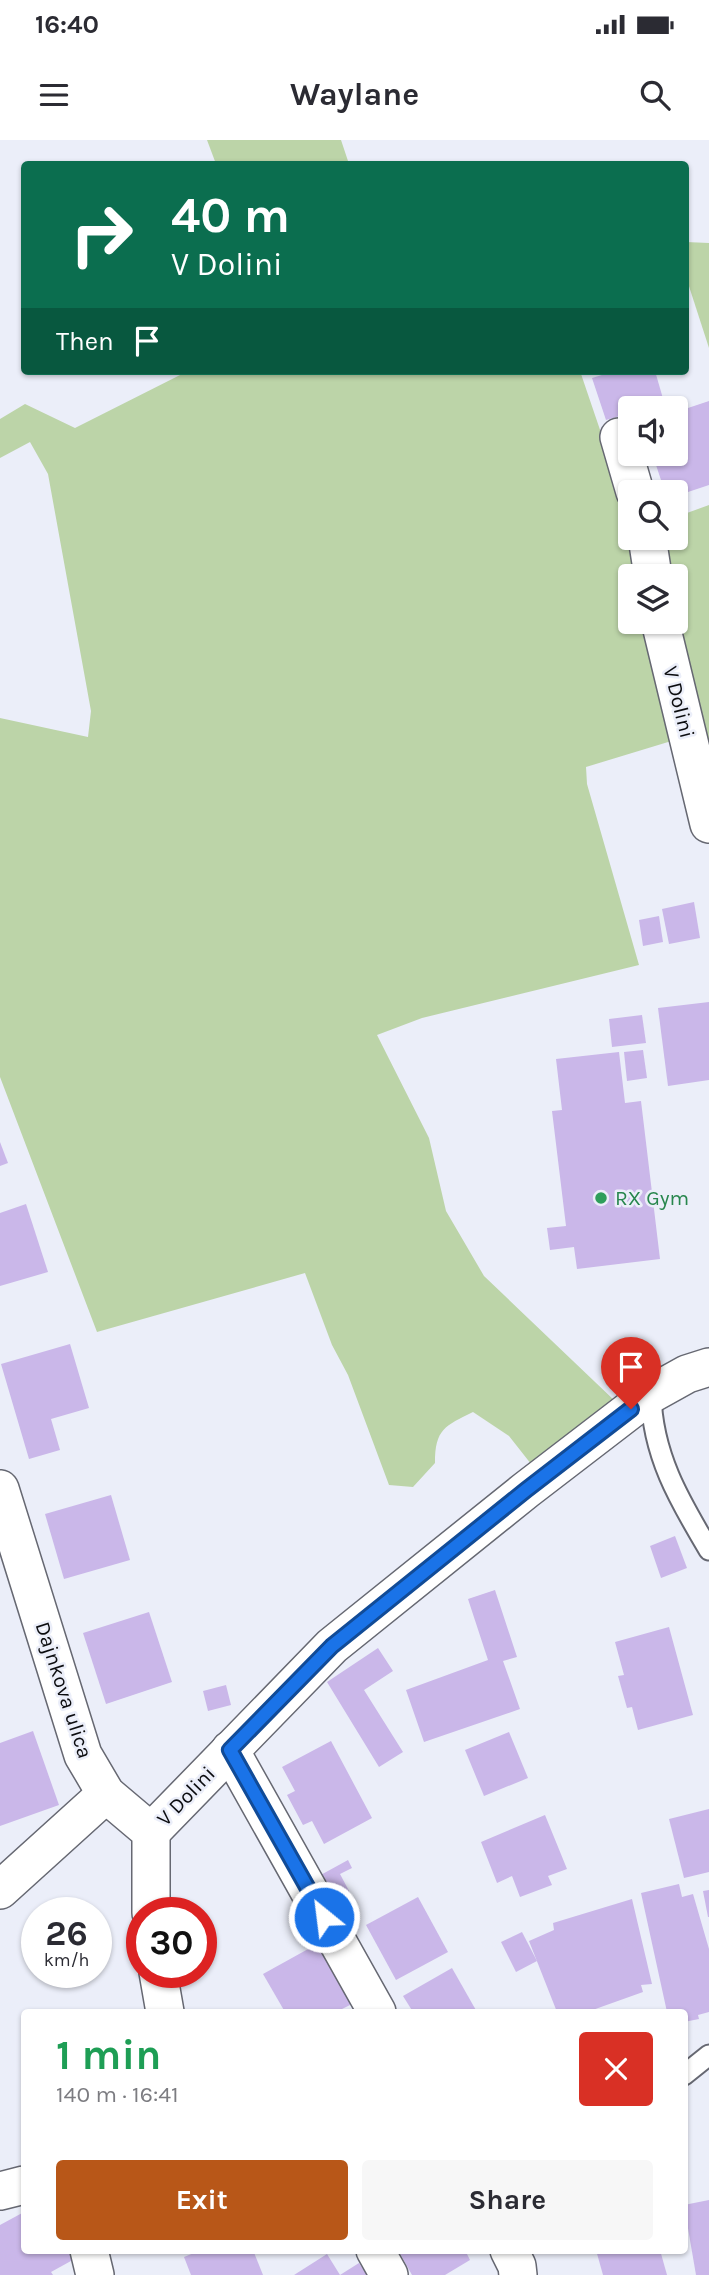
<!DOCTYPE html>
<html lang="en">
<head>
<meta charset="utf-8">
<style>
  :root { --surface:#fff; --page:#f7f7f7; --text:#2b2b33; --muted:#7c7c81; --accent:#b85718 }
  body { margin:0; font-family:Karla,sans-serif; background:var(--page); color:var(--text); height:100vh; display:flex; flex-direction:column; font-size:26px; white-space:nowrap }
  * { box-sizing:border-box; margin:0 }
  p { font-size:23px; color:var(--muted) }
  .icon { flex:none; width:38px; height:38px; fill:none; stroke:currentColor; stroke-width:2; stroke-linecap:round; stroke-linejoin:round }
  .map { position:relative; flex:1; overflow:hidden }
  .panel { position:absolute; left:21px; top:1869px; width:667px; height:245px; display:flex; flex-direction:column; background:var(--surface); border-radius:7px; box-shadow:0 2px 5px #0004 }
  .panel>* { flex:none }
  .hud { position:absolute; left:21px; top:21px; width:668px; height:214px; border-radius:7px; box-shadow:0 2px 5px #0004; background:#0b6e4f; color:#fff; overflow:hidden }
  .fabs { position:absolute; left:618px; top:256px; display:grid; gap:14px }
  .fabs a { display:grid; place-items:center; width:70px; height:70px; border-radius:7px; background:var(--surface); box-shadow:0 2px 5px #0004; font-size:35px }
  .speed { position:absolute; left:21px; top:1757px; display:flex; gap:14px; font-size:35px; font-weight:700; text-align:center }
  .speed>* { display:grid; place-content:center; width:91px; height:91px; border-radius:50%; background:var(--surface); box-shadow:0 2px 5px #0004; line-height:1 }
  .speed small { font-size:18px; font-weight:400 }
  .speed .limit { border:10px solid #d22; background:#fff; color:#111 }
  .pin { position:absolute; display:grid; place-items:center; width:60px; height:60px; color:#fff; margin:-72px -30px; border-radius:50% 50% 50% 0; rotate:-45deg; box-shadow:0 0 7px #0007 }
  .pin .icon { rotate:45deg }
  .me { position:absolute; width:77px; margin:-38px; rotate:331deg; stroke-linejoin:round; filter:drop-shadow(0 0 5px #0008) }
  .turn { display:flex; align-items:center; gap:24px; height:147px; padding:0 35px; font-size:32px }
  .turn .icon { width:91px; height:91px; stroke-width:2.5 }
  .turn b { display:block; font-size:49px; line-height:60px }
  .then { display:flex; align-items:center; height:66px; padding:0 35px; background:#0003; gap:14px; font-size:26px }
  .round { display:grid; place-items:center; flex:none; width:74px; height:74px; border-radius:7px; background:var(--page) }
  .head { display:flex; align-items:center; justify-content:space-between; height:119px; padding:0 35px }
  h1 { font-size:42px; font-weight:700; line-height:52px; color:#1e9e55 }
  .action { display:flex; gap:14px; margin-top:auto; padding:14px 35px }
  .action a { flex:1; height:80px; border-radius:7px; background:var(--accent); color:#fff; font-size:28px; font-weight:700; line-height:80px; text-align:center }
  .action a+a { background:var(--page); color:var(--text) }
  .status { display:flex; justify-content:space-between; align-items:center; height:49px; padding:0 35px; background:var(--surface); direction:ltr }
  .status svg { height:19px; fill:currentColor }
  header { display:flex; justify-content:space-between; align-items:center; height:91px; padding:0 35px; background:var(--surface); font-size:32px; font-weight:700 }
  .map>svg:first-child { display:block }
</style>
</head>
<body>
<div class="status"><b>16:40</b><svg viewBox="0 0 49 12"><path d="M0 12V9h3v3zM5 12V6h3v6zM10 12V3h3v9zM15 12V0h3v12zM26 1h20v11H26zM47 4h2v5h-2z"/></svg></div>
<header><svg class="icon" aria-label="menu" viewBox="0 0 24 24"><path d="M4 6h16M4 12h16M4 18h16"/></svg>Waylane<svg class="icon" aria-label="search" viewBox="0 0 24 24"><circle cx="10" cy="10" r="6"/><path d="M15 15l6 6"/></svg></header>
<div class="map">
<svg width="709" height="2135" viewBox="0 0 709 2135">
  <rect width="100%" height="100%" fill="#ebeef9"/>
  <!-- green -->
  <g fill="#bcd4a8">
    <polygon points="207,0 341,0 349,24 216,24"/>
    <polygon points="686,102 709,103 709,208 686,137"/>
    <path d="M188,231H580L630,378V397L639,436H630V481H647L678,599L586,627L587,644L639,825L422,878L377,895L429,998L446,1071L484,1136L616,1262L535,1329L509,1296L473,1272C445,1286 435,1289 435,1323L413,1347L389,1345L348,1235L332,1205L305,1133L97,1192L0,937V578L88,597L91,571L48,334L30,302L0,318V279L25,264L75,288Z"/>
    <polygon points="709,365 709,637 676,481 676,436 662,436 658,397 676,397 676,377"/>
  </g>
  <!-- building -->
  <g fill="#cab7e9">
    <polygon points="615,231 655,231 664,262 646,268 630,268 630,273 606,280 592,238"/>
    <polygon points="709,261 709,345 676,356 676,352 665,352 652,313 676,313 676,272"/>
    <polygon points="694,762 700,798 669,804 662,769"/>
    <polygon points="659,776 663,802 643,806 639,780"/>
    <polygon points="709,862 709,940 668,946 658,868"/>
    <polygon points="642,875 646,903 612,907 609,879"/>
    <polygon points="643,910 647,938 627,941 624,912"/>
    <polygon points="619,912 625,963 641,961 660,1119 577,1129 574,1107 550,1110 547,1088 566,1086 552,971 562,970 556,919"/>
    <polygon points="0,1002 8,1023 0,1026"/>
    <polygon points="26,1064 48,1132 0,1146 0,1073"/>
    <polygon points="70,1204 89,1268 51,1279 60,1310 29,1319 1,1224"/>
    <polygon points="111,1355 130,1420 64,1439 45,1374"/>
    <polygon points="675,1396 687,1428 661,1438 650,1406"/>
    <polygon points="495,1450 517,1517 503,1521 520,1569 424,1602 406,1550 488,1520 468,1459"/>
    <polygon points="149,1472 172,1542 106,1564 83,1493"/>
    <polygon points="669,1487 693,1575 638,1590 632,1567 627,1568 618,1536 624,1535 615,1502"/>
    <polygon points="378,1508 393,1531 364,1550 403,1612 379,1627 327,1542"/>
    <polygon points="226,1545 231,1565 208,1571 203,1551"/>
    <polygon points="33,1591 59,1665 0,1686 0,1603"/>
    <polygon points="509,1592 528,1638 484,1656 465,1610"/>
    <polygon points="331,1601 372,1678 324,1704 312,1681 303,1685 287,1655 295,1651 282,1627"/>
    <polygon points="709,1669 709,1732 684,1738 669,1679"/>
    <polygon points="545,1675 567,1729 548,1736 552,1745 520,1757 512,1736 497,1743 481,1702"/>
    <polygon points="348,1720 352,1728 340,1734 357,1766 339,1776 317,1737"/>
    <polygon points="679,1744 682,1757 693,1754 709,1809 709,1872 698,1875 699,1879 684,1882 684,1872 667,1872 641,1753"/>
    <polygon points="709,1750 709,1777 708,1777 703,1751"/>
    <polygon points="418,1757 448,1812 396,1840 366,1785"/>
    <polygon points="632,1759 652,1844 641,1845 643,1852 587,1872 557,1872 529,1801 554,1790 553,1783"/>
    <polygon points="522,1792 537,1821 516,1832 501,1802"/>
    <polygon points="319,1803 352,1864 336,1872 285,1872 263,1834"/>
    <polygon points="452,1828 477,1872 413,1872 403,1856"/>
    <polygon points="709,2060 709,2135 696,2135 684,2065"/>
    <polygon points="24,2072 24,2110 77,2110 80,2116 51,2132 53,2135 0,2135 0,2085"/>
    <polygon points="201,2110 253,2110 263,2135 191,2135 184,2117"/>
    <polygon points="398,2110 465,2110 470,2120 445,2135 412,2135"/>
    <polygon points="596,2110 660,2110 667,2135 603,2135"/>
    <polygon points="327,2114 340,2135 359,2123 367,2135 294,2135"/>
  </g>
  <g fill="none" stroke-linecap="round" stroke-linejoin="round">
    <!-- service casing -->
    <g stroke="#666872" stroke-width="23">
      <g id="service">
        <path d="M651,1254C652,1314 679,1360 709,1410"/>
        <polyline points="684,1935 709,1915"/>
      </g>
    </g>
    <!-- minor casing -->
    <g stroke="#666872" stroke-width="40">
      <g id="minor">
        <polyline points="619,297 635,352"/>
        <polyline points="647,397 653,436"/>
        <polyline points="660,481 709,684"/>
        <polyline points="0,1349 83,1615 106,1654 151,1692 151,1773"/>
        <polyline points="230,1610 377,1872"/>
        <polyline points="151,1692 332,1506 526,1350 651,1254 687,1234 709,1227"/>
        <polyline points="0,1750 106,1654"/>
        <polyline points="158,1832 165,1872"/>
        <polyline points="0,2051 24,2045"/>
        <polyline points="89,2110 95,2135"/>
        <polyline points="375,2110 389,2135"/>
        <polyline points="509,2110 517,2126 518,2135"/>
      </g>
    </g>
    <!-- service -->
    <use href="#service" stroke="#fff" stroke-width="19"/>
    <!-- minor -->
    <use href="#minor" stroke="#fff" stroke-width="37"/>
  </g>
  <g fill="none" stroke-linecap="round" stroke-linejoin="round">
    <!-- route casing -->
    <g stroke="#114b97" stroke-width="18">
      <polyline id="route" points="324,1777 230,1610 332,1506 526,1350 631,1269"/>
    </g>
    <!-- route -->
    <use href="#route" stroke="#1a73e8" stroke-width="12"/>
  </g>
  <!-- markers -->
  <circle fill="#2e9e5b" stroke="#ebeef9" stroke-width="2.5" cx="601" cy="1058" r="7"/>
  <g text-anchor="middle" stroke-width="5" stroke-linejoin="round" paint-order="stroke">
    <!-- street labels -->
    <g font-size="21" fill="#0b0c0f" stroke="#ebeef9">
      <text transform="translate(679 562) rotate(76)" y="7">V Dolini</text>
      <text transform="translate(64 1550) rotate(72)" y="7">Dajnkova ulica</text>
      <text transform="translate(186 1656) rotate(-46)" y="7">V Dolini</text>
    </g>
    <!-- leisure labels -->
    <g font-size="21" fill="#27864d" stroke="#ebeef9" text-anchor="start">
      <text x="615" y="1065">RX Gym</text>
    </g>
  </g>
</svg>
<div class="fabs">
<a><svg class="icon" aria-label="sound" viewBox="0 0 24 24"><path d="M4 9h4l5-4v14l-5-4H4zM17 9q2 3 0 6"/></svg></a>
<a><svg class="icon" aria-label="search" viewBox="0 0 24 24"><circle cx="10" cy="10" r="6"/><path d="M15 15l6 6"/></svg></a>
<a><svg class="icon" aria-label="layers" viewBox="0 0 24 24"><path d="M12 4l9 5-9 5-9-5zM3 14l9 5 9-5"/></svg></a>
</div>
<div class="speed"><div>26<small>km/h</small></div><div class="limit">30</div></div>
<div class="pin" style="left:631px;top:1269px;background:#d93025"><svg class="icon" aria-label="arrive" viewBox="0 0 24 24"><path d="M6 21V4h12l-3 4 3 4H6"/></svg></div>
<svg class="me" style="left:324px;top:1777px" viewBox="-20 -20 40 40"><circle r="17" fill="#1a73e8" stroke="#fff" stroke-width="3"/><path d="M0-11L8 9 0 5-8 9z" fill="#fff"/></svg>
<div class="hud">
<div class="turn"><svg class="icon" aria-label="right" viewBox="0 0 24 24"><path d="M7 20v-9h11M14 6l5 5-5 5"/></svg><div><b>40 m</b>V Dolini</div></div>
<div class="then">Then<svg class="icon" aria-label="arrive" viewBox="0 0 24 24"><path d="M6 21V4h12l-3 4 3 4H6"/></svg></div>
</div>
<section class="panel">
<div class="head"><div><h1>1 min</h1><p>140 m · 16:41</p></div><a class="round" style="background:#d93025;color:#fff"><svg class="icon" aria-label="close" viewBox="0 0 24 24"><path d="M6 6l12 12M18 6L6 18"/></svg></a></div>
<div class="action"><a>Exit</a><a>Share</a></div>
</section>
</div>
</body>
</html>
